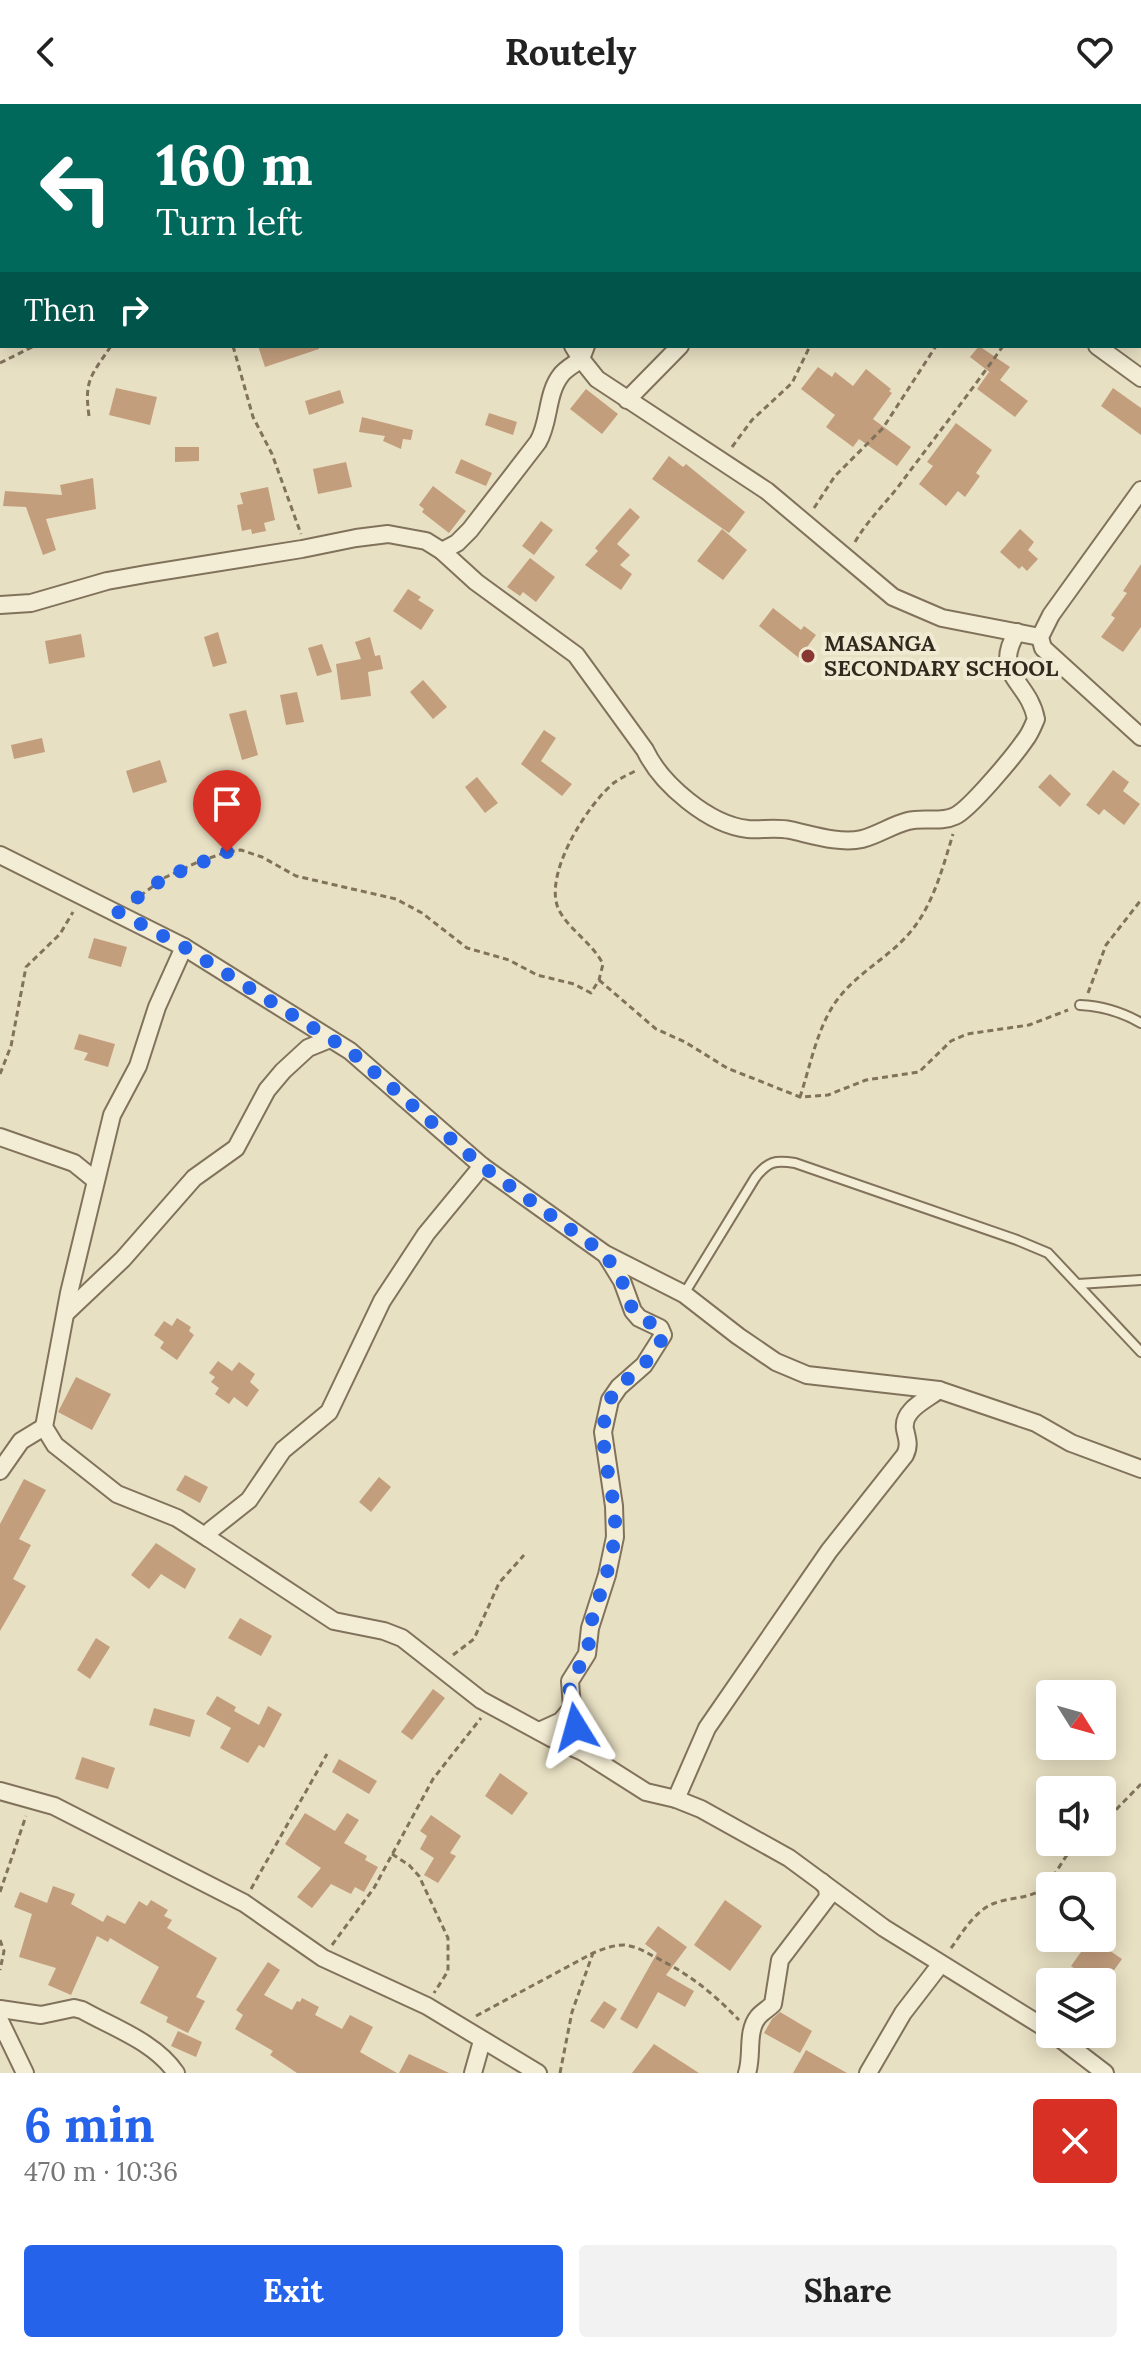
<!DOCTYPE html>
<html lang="en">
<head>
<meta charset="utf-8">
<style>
  :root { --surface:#fff; --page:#f2f2f2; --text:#222; --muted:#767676; --accent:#2563eb }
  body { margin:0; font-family:Lora,serif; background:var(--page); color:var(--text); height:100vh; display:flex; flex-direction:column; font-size:30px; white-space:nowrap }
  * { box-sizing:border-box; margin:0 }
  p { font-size:26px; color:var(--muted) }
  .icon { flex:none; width:44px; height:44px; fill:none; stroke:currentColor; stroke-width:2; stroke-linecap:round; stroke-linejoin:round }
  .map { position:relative; height:1969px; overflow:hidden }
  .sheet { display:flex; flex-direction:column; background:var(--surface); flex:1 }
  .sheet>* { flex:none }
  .hud { position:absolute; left:0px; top:0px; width:1142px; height:244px; box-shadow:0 4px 20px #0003; background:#00695c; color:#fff; overflow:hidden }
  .needle { width:52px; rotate:127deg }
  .buttons { position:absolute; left:1036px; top:1576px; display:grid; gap:16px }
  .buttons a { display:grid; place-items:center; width:80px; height:80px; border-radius:8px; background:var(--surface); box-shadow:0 4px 20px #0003; font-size:40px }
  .pin { position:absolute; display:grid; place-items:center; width:68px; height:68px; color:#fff; margin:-82px -34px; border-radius:50% 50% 50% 0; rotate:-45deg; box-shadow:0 0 8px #0007 }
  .pin .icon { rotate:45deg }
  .me { position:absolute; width:88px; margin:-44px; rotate:352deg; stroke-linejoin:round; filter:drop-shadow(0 0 6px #0008) }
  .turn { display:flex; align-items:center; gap:28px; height:168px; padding:0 24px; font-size:36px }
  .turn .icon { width:104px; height:104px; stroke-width:2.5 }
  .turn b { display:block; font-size:56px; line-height:68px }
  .then { display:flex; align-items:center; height:76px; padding:0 24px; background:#0003; gap:16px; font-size:30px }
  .round { display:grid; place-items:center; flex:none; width:84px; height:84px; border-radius:8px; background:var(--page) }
  .head { display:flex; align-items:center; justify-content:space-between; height:136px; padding:0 24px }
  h1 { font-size:48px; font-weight:800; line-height:60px; color:var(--accent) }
  .button { display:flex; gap:16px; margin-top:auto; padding:16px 24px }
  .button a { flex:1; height:92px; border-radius:8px; background:var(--accent); color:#fff; font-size:32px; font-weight:800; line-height:92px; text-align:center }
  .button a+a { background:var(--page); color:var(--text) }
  header { display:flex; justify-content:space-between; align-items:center; height:104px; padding:0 24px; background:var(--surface); font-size:36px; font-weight:800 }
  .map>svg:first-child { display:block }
</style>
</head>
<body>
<header><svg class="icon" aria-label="back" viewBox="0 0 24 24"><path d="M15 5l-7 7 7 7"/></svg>Routely<svg class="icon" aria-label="heart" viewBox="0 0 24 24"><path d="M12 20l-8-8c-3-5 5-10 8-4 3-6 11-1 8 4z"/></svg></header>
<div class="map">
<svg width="1141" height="1969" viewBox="0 0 1141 1969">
  <rect width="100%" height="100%" fill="#e8e0c3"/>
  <!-- building -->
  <g fill="#c39e7d">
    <polygon points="258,242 319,242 319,245 265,263"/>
    <polygon points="979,242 1010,263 1000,276 1028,297 1015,313 977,285 989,268 992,270 970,253"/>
    <polygon points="818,263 832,273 835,268 853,282 866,265 891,285 889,287 892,289 873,315 911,343 897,362 859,335 853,343 826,323 835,311 801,285"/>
    <polygon points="116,284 157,293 150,321 109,311"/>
    <polygon points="1113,284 1141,304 1141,331 1101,302"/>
    <polygon points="586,285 618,310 602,330 570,305"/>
    <polygon points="340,286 344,299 309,311 305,297"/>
    <polygon points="489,309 517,318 513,331 485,321"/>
    <polygon points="362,313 413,326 411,336 403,335 401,345 383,337 385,332 359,328"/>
    <polygon points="956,319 992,346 976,369 980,372 965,393 958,387 946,402 919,380 933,362 927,358"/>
    <polygon points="175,343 199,343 199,357 175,358"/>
    <polygon points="669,352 683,363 686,360 745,408 729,429 652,375"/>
    <polygon points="461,355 492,369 486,382 455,369"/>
    <polygon points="346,358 352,383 318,390 313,365"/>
    <polygon points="93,374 96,405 46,415 56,446 43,451 26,403 3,402 5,387 62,391 60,381"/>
    <polygon points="433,382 466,407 449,429 422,408 424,405 419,401"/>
    <polygon points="268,383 275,416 264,419 266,427 252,430 251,425 242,427 237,401 243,400 240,389"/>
    <polygon points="630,404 640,413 617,440 630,451 620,461 632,470 621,486 585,461 598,447 595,444"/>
    <polygon points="541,417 553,426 534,451 522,442"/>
    <polygon points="722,425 747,446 723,476 697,457"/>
    <polygon points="1020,425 1034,438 1028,446 1038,455 1027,467 1022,462 1019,465 1000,448"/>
    <polygon points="530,454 555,473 536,498 523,488 520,492 507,483"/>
    <polygon points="1141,460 1141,523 1123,548 1101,533 1115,514 1111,511 1127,489 1123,487"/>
    <polygon points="408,485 421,493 418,496 434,506 421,526 393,507"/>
    <polygon points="773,504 801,526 804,522 816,531 799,554 759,522"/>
    <polygon points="218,528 227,559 213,563 204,533"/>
    <polygon points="81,530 85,553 49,560 45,537"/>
    <polygon points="370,533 375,552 380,551 383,565 368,568 371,592 341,596 336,560 361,555 355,538"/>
    <polygon points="322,540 332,568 317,572 308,544"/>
    <polygon points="423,576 447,603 433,615 410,588"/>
    <polygon points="297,588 304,618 286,621 280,591"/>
    <polygon points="246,606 258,651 242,656 229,610"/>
    <polygon points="544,626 556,634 541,657 572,680 562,692 521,660"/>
    <polygon points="42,634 45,648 14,655 11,641"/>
    <polygon points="160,656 167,678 133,689 126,667"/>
    <polygon points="1113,666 1129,678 1123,687 1140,700 1124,721 1104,705 1099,711 1086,701"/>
    <polygon points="1050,670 1071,690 1060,703 1038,683"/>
    <polygon points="477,673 498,699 485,709 465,683"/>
    <polygon points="94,834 127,843 121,863 88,854"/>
    <polygon points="79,930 115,940 108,963 84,956 88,949 74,945"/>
    <polygon points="177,1214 191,1223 189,1227 194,1231 177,1256 160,1244 164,1238 154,1231 164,1217 172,1222"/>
    <polygon points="218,1257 232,1267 239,1258 255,1270 250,1278 259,1286 247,1303 234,1293 229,1300 215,1290 219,1284 211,1278 215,1273 209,1269"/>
    <polygon points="76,1273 111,1290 92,1326 58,1308"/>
    <polygon points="185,1371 208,1383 200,1399 176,1386"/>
    <polygon points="379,1373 391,1383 371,1408 359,1398"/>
    <polygon points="24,1375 46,1386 19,1435 31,1441 13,1475 26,1482 0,1527 0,1420"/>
    <polygon points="156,1439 196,1465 185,1485 161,1470 149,1485 131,1471"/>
    <polygon points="240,1514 272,1532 261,1552 228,1534"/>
    <polygon points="96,1534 110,1543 90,1575 77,1566"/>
    <polygon points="433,1585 445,1594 412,1636 401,1628"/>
    <polygon points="217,1592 236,1603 234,1607 259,1621 268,1602 282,1610 264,1644 259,1641 248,1659 220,1644 231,1624 206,1610"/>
    <polygon points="154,1604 195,1616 190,1633 149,1621"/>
    <polygon points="82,1653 115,1664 108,1685 75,1675"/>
    <polygon points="339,1655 377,1677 369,1690 332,1668"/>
    <polygon points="500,1669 528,1689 512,1711 485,1692"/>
    <polygon points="305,1709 335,1727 347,1709 359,1716 344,1739 367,1752 365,1756 378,1763 364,1788 355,1783 351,1790 331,1780 312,1804 297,1793 321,1764 285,1740"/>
    <polygon points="431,1711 461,1732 450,1749 456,1752 438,1779 424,1771 434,1754 420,1745 427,1732 420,1727"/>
    <polygon points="53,1782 75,1790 71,1800 103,1818 107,1811 125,1820 139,1797 147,1802 151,1796 168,1806 164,1812 172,1816 167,1824 217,1854 196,1893 205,1897 188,1929 166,1918 168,1913 140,1899 159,1863 110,1834 108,1838 97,1832 71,1891 48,1881 56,1864 19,1853 32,1810 14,1803 20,1788 47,1799"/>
    <polygon points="725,1796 762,1822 730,1867 694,1841"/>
    <polygon points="658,1822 687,1843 666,1871 694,1887 685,1903 658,1888 637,1925 620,1915 657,1849 645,1840"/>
    <polygon points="1091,1834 1122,1855 1102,1883 1102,1878 1093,1878 1071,1862"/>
    <polygon points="268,1858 280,1866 264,1891 292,1906 297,1897 300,1898 302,1894 319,1903 315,1911 342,1925 350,1911 373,1923 360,1948 397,1969 297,1969 270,1951 273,1947 235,1925 243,1911 236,1906"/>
    <polygon points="604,1897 617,1905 604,1925 590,1917"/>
    <polygon points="780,1908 812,1927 800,1949 764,1929 772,1915"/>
    <polygon points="178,1927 202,1938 196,1953 171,1942"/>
    <polygon points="654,1940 699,1969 632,1969"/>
    <polygon points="806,1946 847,1969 793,1969"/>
    <polygon points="409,1950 449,1969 399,1969"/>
  </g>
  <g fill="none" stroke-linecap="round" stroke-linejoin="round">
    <!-- lane casing -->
    <g stroke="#81725c" stroke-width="12">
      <g id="lane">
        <path d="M1080,901C1102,902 1122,908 1141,919"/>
        <polyline points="1078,1180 1141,1176"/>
        <path d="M684,1190L755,1074C768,1057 775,1056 795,1059L1017,1136L1048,1149L1141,1248"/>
      </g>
    </g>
    <!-- street casing -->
    <g stroke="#81725c" stroke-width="20">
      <g id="street">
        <polyline points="760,0 763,2"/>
        <polyline points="1085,0 1088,2"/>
        <polyline points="420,2 422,0"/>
        <polyline points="458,2 458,0"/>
        <polyline points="667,2 669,0"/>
        <polyline points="1140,55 1141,53"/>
        <polyline points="0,163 2,162"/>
        <polyline points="586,242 581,255 597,275 767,387 893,493 942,514 1040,533"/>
        <polyline points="1097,242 1141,274"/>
        <polyline points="627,296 680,242"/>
        <polyline points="1141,386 1051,511 1040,533 1043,544 1141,633"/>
        <path d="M442,447L457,439L470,426L538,338C550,318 546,290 561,271C565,265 575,260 581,255L573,242"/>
        <path d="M0,501L31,499L107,477L146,470L302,445L356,434L388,430L426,437L442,447L476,478L576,551L645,646C661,680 709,721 748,725C762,726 776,723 790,726C813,731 840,740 862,735C878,731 892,721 908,717C924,713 940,719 955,712C970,705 1014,652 1025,636C1030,630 1033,622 1036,615C1029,577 991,571 1017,528"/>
        <polyline points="0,751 184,843 350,947 482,1062 605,1150 684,1190 738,1232 776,1258 807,1271 939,1286 1036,1319 1071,1339 1141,1365"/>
        <polyline points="184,843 157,903 138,962 112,1011 69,1189 44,1323 55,1341 117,1390 177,1414 208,1434 211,1426 249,1396 283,1346 329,1308 382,1197 426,1130 482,1062"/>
        <polyline points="0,1033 74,1059 95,1076"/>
        <polyline points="66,1209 123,1155 194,1074 236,1044 267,986 283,967 308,944 330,935"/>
        <polyline points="0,1367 21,1337 44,1323"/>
        <polyline points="208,1434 334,1517 384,1527 402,1534 481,1596 551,1634 583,1648 646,1688 676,1695 701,1705 789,1754 884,1824 1050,1927"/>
        <polyline points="539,1627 561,1617 572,1604"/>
        <polyline points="583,1648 572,1604 570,1577 587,1550 590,1524 607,1471 615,1433 614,1402 603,1328 610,1296 619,1283 644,1261 663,1231 660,1224 639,1214 633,1207 622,1177 606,1151"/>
        <polyline points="0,1687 54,1702 244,1799 323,1854 427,1902 538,1969"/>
        <path d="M676,1695L707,1624L829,1447L905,1351C910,1341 907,1335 905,1325C902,1306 926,1296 939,1286"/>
        <path d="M0,1905L41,1911L74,1904L82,1906C114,1924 155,1938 176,1969"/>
        <polyline points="0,1917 25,1969"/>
        <polyline points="1054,1930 1105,1969"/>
        <polyline points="473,1969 482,1937"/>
        <path d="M747,1969C753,1952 746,1928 758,1913C762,1908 768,1905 773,1900L780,1856L828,1793L827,1784L822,1778"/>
        <polyline points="868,1969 903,1909 940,1861"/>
      </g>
    </g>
    <!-- path -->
    <g stroke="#81725c" stroke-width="3" stroke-dasharray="6 4" stroke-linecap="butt">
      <polyline points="224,0 225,2"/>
      <polyline points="784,0 785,2"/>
      <polyline points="990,2 992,0"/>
      <polyline points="0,49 2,61"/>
      <polyline points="233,242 253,313 272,350 301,430"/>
      <polyline points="0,259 34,242"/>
      <path d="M89,312C84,276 91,272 111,242"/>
      <polyline points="732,343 752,316 792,279 810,242"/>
      <polyline points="814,404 835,372 883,324 936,242"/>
      <path d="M855,438C867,417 883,402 898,383C933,336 969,290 1003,242"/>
      <path d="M132,798L164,774L198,758L227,748L241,746L262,753L296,772L396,795L422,809L467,844L509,856L537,871L574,880L591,889L599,876L603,860C592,839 571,827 560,808C540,774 588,699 615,678C622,673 630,670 637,666"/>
      <polyline points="599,876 656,925 685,938 727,964 800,993 828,991 866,976 919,968 951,937 967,930 1029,921 1068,906"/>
      <polyline points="1088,889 1106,841 1141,796"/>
      <polyline points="0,970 11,942 26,863 60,830 73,808"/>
      <path d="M800,993C811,960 818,918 841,891C859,869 885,855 905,834C932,806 942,766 953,730"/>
      <polyline points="453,1551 474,1535 499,1479 524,1451"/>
      <polyline points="1102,1720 1141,1680"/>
      <polyline points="392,1750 409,1761 419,1772 448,1834 448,1867 434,1889"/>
      <polyline points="251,1785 327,1650"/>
      <polyline points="0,1788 26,1712"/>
      <polyline points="0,1836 4,1847 0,1866"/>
      <polyline points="332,1841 374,1784 433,1675 481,1614"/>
      <path d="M951,1844C963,1828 975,1806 995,1799C1010,1793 1030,1795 1044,1784C1054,1775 1064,1751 1078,1738"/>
      <path d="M476,1912L593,1849C603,1845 613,1841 624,1841C635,1842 644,1847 653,1852C689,1870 711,1887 739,1916"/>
      <polyline points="560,1969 572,1908 593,1849"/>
    </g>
    <!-- lane -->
    <use href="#lane" stroke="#f4edd5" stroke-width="8"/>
    <!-- street -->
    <use href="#street" stroke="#f4edd5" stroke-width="16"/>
  </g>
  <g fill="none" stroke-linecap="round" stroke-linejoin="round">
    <!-- route -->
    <path stroke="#2563eb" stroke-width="14" stroke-dasharray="0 25.2" d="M227,748L164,774L118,808L184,843L350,947L482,1062L605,1150L622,1177L633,1207L662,1227C665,1253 618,1275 609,1298C592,1344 621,1391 614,1437C610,1465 599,1492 591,1519C588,1529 590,1540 587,1549C585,1559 575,1566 571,1575C567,1588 573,1610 576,1623"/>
  </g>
  <!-- markers -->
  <circle fill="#893733" stroke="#f1ead2" stroke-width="3" cx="808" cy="552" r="8"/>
  <g text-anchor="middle" stroke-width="8" stroke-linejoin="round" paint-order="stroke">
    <!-- poi labels -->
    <g font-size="22" font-weight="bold" fill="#32291e" stroke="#f1ead2" text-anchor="start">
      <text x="824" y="547">MASANGA<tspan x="824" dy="25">SECONDARY SCHOOL</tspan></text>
    </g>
  </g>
</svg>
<div class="buttons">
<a><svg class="needle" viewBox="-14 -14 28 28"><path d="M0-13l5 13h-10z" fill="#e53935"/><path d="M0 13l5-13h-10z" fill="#767676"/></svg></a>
<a><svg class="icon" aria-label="sound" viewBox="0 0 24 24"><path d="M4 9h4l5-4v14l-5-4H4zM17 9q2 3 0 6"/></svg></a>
<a><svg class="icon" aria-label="search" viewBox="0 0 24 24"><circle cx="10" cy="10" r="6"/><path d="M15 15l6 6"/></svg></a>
<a><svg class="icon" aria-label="layers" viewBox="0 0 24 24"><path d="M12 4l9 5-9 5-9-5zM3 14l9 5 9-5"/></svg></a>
</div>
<div class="pin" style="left:227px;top:748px;background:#d93025"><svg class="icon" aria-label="arrive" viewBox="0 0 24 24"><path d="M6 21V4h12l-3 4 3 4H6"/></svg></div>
<svg class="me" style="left:576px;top:1623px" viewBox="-20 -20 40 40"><path d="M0-17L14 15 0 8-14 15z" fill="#2563eb" stroke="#fff" stroke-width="4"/></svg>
<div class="hud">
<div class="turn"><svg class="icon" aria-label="left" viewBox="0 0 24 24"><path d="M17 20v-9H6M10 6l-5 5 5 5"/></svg><div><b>160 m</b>Turn left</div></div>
<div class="then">Then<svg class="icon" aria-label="right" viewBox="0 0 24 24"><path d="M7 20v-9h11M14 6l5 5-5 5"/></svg></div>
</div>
</div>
<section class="sheet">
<div class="head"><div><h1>6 min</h1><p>470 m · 10:36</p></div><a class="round" style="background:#d93025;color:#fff"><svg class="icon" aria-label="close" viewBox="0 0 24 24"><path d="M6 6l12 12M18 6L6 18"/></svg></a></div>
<div class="button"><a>Exit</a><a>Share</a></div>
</section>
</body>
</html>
